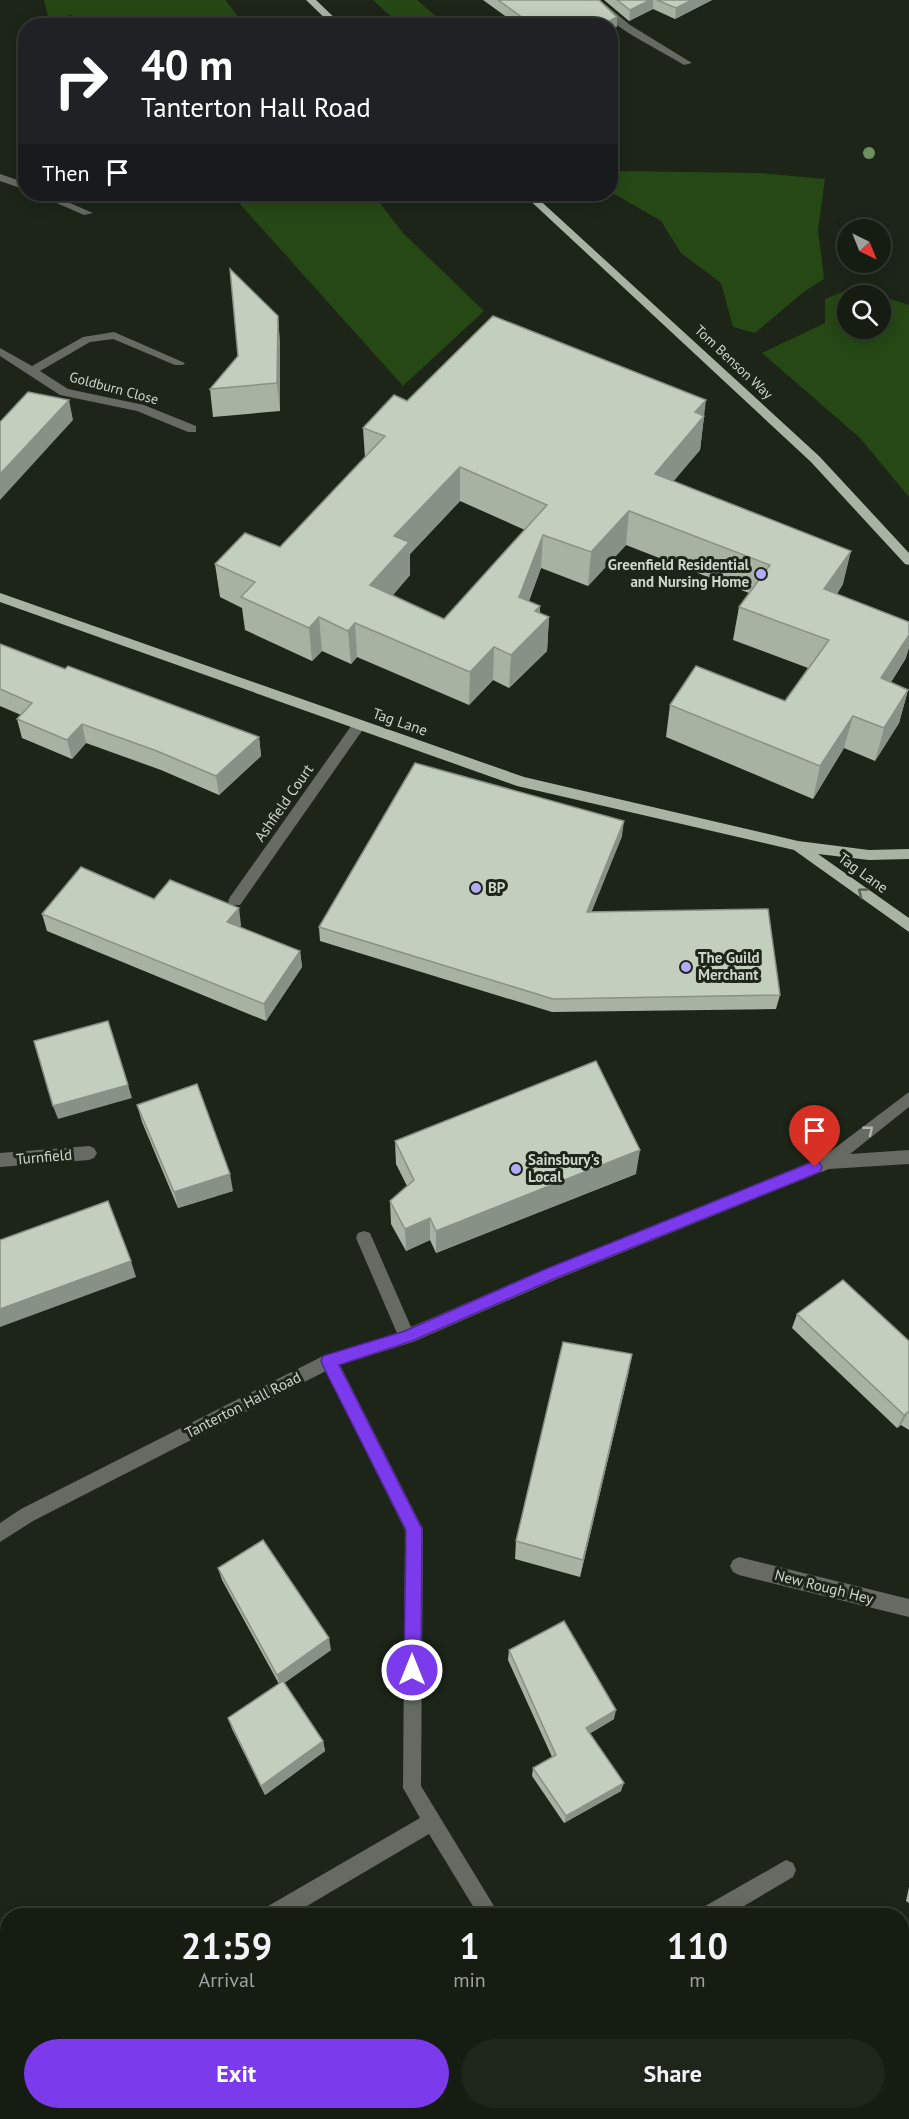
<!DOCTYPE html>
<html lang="en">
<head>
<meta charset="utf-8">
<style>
  :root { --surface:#151c12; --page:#1e251b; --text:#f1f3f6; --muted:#9da19f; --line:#343a32; --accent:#7c3aed }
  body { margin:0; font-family:"PT Sans",sans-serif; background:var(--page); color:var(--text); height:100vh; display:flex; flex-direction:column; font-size:22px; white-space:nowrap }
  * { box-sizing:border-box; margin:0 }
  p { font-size:20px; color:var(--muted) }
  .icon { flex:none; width:33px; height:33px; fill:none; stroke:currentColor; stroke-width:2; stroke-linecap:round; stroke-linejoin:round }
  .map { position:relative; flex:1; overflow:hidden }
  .side { position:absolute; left:0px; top:1908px; width:909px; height:212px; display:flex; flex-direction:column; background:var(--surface); border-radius:24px 24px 0 0; box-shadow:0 3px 15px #0003,0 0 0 2px var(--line) }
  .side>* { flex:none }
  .banner { position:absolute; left:18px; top:18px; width:600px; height:183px; border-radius:24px; box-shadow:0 3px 15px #0003,0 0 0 2px var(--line); background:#202124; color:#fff; overflow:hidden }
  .needle { width:39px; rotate:137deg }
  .buttons { position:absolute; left:837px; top:219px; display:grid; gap:12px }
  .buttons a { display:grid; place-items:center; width:54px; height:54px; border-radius:50%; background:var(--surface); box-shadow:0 3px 15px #0003,0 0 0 2px var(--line); font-size:30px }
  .pin { position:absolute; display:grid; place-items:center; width:51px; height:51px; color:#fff; margin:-62px -26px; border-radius:50% 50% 50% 0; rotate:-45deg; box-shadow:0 0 6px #0007 }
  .pin .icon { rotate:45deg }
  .me { position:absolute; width:66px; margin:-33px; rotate:0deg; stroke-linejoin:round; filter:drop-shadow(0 0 4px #0008) }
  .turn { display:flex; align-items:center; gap:21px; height:126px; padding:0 24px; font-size:27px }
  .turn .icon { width:78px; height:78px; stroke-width:2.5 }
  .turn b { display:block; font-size:42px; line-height:51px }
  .then { display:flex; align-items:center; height:57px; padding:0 24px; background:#0003; gap:12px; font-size:22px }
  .eta { display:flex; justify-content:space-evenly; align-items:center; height:102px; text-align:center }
  .eta b { font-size:36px; font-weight:600; line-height:42px }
  .cta { display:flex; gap:12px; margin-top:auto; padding:12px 24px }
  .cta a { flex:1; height:69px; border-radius:36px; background:var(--accent); color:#fff; font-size:24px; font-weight:600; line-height:69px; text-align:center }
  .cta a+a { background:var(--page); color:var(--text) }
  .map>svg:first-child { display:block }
</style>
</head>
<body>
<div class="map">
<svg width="909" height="2119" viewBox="0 0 909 2119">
  <rect width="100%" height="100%" fill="#1c2518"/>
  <!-- green -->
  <g fill="#254815">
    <polygon points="44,0 225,0 245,25 80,25 71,15 49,21"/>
    <polygon points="373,0 417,0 446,25 400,25"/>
    <polygon points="618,171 758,173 825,179 818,230 824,279 805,291 755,333 733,327 721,283 681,253 661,221 611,192 611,178"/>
    <polygon points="231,194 373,194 403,233 484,311 403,386"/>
    <polygon points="852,288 879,295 848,296 848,328 880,328 881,296 909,305 909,497 859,437 762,353 825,323 825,299"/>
  </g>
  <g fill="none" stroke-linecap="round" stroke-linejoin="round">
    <!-- minor -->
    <g fill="#656a63" fill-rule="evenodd">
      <path d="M590,0H600L630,25L692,63L684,65C652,45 614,30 590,0Z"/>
      <polygon points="0,174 26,183 26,190 0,181"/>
      <polygon points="36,194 49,194 93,213 84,215"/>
      <polygon points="114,332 185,363 183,365 175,365 113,339 90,342 40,371 68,389 144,405 196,426 196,432 188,432 137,411 60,395 0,356 0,348 32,366 83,337"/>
      <polygon points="359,720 364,722 366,725 364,728 240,905 230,905 228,901 230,897 354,722"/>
      <polygon points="909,1092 909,1107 850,1154 909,1150 909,1164 829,1169 557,1279 413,1342 340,1365 423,1529 421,1786 500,1916 479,1916 429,1834 290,1916 260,1916 263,1909 420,1818 403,1788 405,1530 326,1371 33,1521 0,1542 0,1523 21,1509 323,1356 397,1333 356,1238 358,1233 364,1231 370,1233 411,1327 545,1269 823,1157"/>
      <polygon points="89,1146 94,1148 97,1153 94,1158 89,1160 0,1167 0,1153"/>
      <polygon points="739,1557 909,1599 909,1617 739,1575 733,1572 730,1566 733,1560"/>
      <polygon points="786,1860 793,1863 796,1870 793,1877 727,1916 697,1916 700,1909"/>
      <polygon points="525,2112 572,2112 575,2119 553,2119 550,2113 547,2119 522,2119"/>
    </g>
    <!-- major -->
    <g fill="#a8b3a4" fill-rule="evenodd">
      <polygon points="306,0 316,0 343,26 333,26"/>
      <polygon points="523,194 533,194 819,456 909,553 909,565 905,564 811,462"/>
      <polygon points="0,593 524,777 798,841 869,850 909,849 909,859 869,860 818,854 909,918 909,932 794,850 517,786 0,602"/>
    </g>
  </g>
  <!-- trees -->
  <circle fill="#6c915e" cx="869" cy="153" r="6"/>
  <!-- wall -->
  <g fill="#a7b2a3" fill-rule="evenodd">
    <polygon points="483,0 599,0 617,17 617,27 610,26 519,26"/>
    <polygon points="604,0 712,0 675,19 653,9 629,21"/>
    <polygon points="278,316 280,345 280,411 213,417 210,389"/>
    <path d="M407,401L704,416L700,450L673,481L843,584L837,594L906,658L891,682L908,690L899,723L875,761L844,748L813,799L666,737L670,705L785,701L808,668L733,640L739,607L749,593L626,545L588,586L541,568L529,601L540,606V613L549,617L547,651L509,688L493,680L469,705L357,657L351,664L322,651L312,661L245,630L242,608L220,597L215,564L280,547L365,458L363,428ZM460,501L525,530L444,619L393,595L410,575V554Z"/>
    <polygon points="0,644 65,669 259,737 261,756 219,795 161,770 86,743 72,759 22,738 17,719 21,715 0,706"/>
    <polygon points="622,836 591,912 780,995 776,1009 552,1012 320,941 319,927"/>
    <polygon points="154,899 241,925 240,927 300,951 302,967 266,1021 47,931 42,914"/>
    <polygon points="137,1105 233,1191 178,1208 142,1122"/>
    <polygon points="395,1141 636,1174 436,1253 430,1240 406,1251 391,1224 390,1201 407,1186 396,1164"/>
    <polygon points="797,1314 909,1341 909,1430 901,1425 897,1428 792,1328"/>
    <polygon points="632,1354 628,1375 580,1577 515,1559 516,1541"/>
    <polygon points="218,1568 331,1650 284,1683 323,1741 325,1751 265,1795 232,1729 228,1718 279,1684 222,1580"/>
    <polygon points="509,1650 614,1719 589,1734 621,1791 564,1823 532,1776 533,1768 552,1757 508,1660"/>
    <polygon points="909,1887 909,1903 906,1901"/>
    <polygon points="751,2112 831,2112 825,2119 760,2119"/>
  </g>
  <!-- shaded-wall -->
  <g fill="#889185">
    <polygon points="650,0 653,0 653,9 629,21 630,10"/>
    <polygon points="692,0 712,0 675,19 676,8"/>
    <polygon points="617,17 617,27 610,30 610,26 600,26"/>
    <polygon points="278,316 280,345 280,411 277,383"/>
    <polygon points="69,400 73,420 0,500 0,474"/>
    <polygon points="706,400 700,450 651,508 655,474 695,412"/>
    <polygon points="460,467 460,501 410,554 410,575 372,619 370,585 394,536"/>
    <polygon points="629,511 626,545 588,586 591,552"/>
    <polygon points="543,535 541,568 517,630 519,597"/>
    <polygon points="851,551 843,584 817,623 824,589"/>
    <polygon points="540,606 539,627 549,617 547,651 509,688 511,655 535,611"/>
    <polygon points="319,617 322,651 312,661 309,628"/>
    <polygon points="355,623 357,657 351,664 348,631"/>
    <polygon points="909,635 909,648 906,658 873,711 881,678"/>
    <polygon points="494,647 493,680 469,705 470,672"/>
    <polygon points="908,690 899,723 875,761 884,728"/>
    <polygon points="853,716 844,748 813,799 820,766"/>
    <polygon points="82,724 86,743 72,759 67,740"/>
    <polygon points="259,737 261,756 219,795 216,776"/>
    <polygon points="624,821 622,836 586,926 587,912"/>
    <polygon points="239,908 241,925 230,939 227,922"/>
    <polygon points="300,951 302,967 266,1021 264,1004"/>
    <polygon points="128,1085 132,1098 58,1119 53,1106"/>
    <polygon points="640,1150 636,1174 436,1253 436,1231"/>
    <polygon points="230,1174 233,1191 178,1208 174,1192"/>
    <polygon points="430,1218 430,1240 406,1251 405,1229"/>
    <polygon points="131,1261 136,1277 0,1327 0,1309"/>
    <polygon points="632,1354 628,1375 580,1577 583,1560"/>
    <polygon points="908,1412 901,1425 897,1428 904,1415"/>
    <polygon points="329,1638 331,1650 280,1686 277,1675"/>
    <polygon points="616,1710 614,1719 584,1737 586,1728"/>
    <polygon points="323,1741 325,1751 265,1795 261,1786"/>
    <polygon points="624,1783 621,1791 564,1823 566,1816"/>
  </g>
  <!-- building -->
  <g fill="#c2cfbe" stroke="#889185" stroke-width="1.5" fill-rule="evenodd">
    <polygon points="498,0 599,0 617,17 600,26 534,26"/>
    <polygon points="617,0 650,0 630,10"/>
    <polygon points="657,0 692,0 676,8"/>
    <polygon points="230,269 278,316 277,383 210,389 238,356"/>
    <path d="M493,316L706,400L695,412L704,416L655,474L851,551L824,589L909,622V635L881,678L908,690L884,728L853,716L820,766L670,705L696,666L785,701L829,640L739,607L770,565L629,511L591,552L543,535L519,597L540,606L535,611L549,617L511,655L494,647L470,672L355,623L348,631L319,617L309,628L241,597L255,582L215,564L245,533L280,547L385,436L363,428L394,395L407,401ZM460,467L547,505L444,619L370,585L409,542L394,536Z"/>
    <polygon points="28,392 69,400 0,474 0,422"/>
    <polygon points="0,644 65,669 68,666 259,737 216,776 157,751 82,724 67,740 17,719 32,703 0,689"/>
    <polygon points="415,763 624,821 587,912 768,909 780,995 553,999 319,927"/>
    <polygon points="81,867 154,899 170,880 239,908 227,922 300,951 264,1004 42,914"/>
    <polygon points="108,1021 128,1085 53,1106 34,1041"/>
    <polygon points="596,1061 640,1150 436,1231 430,1218 405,1229 390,1201 414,1180 395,1141"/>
    <polygon points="197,1084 230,1174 174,1192 137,1105"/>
    <polygon points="108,1201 131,1261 0,1309 0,1240"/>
    <polygon points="843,1280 909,1341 909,1413 908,1412 904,1415 797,1314"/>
    <polygon points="563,1342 632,1354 583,1560 516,1541"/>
    <polygon points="263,1540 329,1638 277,1675 218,1568"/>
    <polygon points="564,1621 616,1710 586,1728 624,1783 566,1816 533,1768 556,1755 509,1650"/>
    <polygon points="283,1681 323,1741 261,1786 228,1718"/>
    <polygon points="762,2112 831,2112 825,2119 772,2119"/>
  </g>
  <!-- one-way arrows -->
  <defs><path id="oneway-chevron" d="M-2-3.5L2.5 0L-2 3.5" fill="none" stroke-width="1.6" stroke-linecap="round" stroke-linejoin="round" transform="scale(1.5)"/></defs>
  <use stroke="#5b6557" href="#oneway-chevron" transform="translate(862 892) rotate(-144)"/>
  <use stroke="#aeb5ac" href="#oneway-chevron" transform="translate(869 1130) rotate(-39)"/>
  <!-- route -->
  <polygon fill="#7c3aed" stroke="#51269a" stroke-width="1.5" points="815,1161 820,1163 822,1167 820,1172 556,1278 412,1341 339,1365 422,1529 421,1670 418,1676 412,1679 407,1676 404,1670 406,1530 323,1366 321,1361 323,1356 405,1331 546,1269"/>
  <!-- markers -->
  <g fill="#b3adf9" stroke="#1c2518" stroke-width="2">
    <circle cx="761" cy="574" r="6"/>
    <circle cx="476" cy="888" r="6"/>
    <circle cx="686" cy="967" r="6"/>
    <circle cx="516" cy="1169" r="6"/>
  </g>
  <g text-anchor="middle" stroke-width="6" stroke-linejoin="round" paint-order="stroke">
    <!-- far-street labels -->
    <g font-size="14" fill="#ced5cc" stroke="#1c2518">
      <text transform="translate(734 362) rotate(43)" y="5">Tom Benson Way</text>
      <text transform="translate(114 388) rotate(15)" y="5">Goldburn Close</text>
    </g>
    <!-- poi labels -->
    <g font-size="15" font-weight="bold" fill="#ced5cc" stroke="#1c2518" text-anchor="start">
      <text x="749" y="570" text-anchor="end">Greenfield Residential<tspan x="749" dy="17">and Nursing Home</tspan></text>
      <text x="488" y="893">BP</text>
      <text x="698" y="963">The Guild<tspan x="698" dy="17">Merchant</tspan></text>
      <text x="528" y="1165">Sainsbury's<tspan x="528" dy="17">Local</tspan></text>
    </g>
    <!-- street labels -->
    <g font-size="15" fill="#ced5cc" stroke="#1c2518">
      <text transform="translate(400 722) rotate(19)" y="5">Tag Lane</text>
      <text transform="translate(284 803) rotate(-55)" y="5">Ashfield Court</text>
      <text transform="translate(863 873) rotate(36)" y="5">Tag Lane</text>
      <text transform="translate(44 1157) rotate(-5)" y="5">Turnfield</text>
      <text transform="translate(243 1405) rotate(-27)" y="5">Tanterton Hall Road</text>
      <text transform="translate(824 1587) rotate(14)" y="5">New Rough Hey</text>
    </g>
  </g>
</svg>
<div class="buttons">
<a><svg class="needle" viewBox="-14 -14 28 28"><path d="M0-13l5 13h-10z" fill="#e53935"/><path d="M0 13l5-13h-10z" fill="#9da19f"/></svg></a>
<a><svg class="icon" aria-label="search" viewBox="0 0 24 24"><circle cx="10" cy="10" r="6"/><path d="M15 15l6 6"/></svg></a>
</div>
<div class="pin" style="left:815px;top:1167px;background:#d93025"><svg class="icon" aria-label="arrive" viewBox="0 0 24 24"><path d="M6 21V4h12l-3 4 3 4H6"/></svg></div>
<svg class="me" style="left:412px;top:1670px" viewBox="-20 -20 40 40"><circle r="17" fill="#7c3aed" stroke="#fff" stroke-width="3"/><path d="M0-11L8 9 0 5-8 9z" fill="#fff"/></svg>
<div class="banner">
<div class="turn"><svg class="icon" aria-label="right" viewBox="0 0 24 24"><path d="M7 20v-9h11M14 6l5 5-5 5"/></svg><div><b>40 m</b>Tanterton Hall Road</div></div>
<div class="then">Then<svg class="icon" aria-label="arrive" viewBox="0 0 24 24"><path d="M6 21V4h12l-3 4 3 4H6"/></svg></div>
</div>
<section class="side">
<div class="eta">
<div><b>21:59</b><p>Arrival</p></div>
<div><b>1</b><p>min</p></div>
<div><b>110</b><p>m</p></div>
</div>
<div class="cta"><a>Exit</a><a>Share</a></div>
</section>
</div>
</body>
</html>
